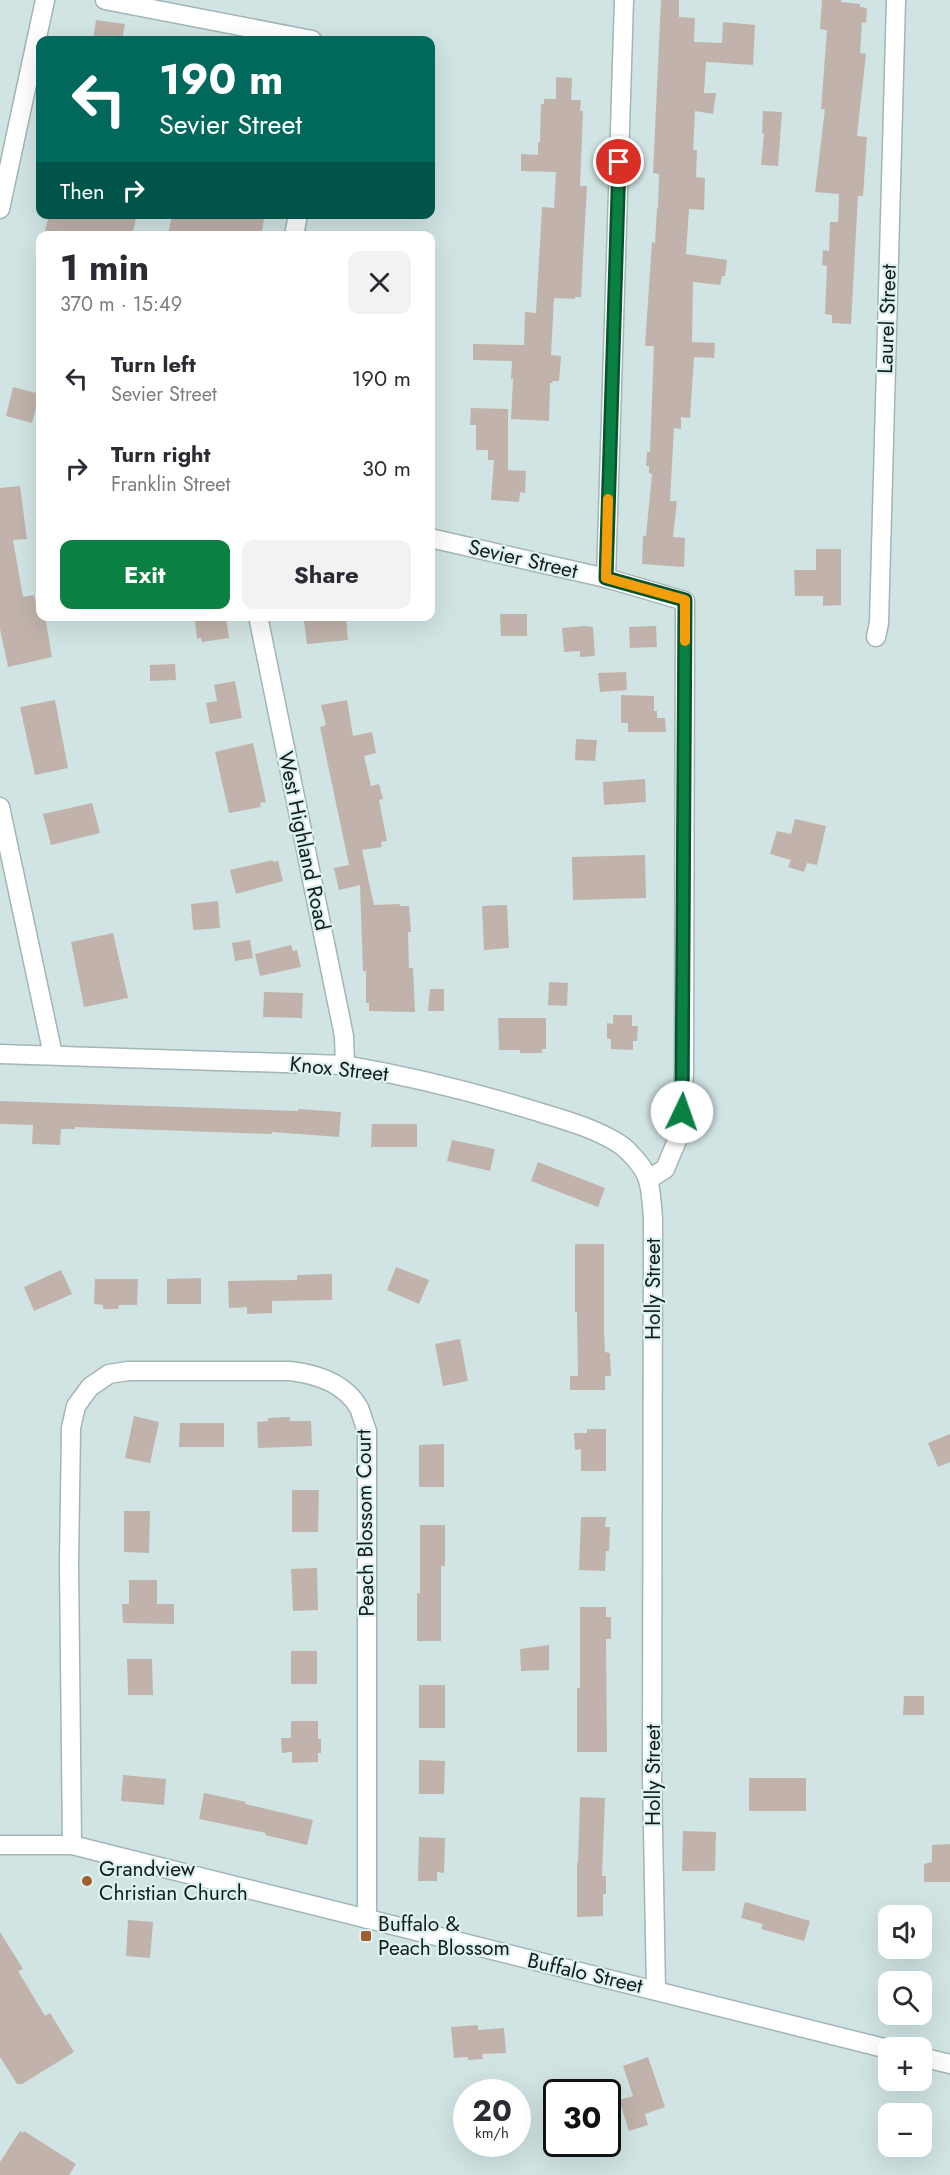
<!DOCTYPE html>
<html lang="en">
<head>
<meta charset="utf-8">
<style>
  :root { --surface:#fff; --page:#f2f2f3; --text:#2b2b33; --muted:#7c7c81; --accent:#0b8043 }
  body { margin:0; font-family:Jost,sans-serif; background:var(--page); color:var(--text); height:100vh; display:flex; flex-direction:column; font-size:22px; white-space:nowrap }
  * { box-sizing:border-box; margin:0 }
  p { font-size:20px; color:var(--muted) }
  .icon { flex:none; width:33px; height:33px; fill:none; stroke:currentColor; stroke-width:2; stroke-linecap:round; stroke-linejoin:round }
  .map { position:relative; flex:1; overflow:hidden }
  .panel { position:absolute; left:36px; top:231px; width:399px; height:390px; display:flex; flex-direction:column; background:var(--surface); border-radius:12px; box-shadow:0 6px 24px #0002 }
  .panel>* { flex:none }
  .guide { position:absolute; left:36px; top:36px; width:399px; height:183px; border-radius:12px; box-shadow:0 6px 24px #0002; background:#00695c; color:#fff; overflow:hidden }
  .tools { position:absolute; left:878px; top:1905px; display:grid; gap:12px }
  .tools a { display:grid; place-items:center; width:54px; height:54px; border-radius:12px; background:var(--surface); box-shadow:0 6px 24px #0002; font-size:30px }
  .speed { position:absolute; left:453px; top:2079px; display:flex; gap:12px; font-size:30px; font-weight:700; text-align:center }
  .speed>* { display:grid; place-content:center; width:78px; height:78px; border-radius:50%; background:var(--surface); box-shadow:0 6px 24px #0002; line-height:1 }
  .speed small { font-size:15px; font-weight:400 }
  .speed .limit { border:3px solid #111; border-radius:9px; background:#fff; color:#111 }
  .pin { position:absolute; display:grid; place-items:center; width:51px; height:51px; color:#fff; margin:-26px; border:3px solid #fff; border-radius:50%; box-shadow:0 2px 6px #0007 }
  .me { position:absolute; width:66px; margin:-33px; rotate:3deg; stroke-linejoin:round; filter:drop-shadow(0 0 4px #0008) }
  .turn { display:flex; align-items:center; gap:21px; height:126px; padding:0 24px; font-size:27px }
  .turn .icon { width:78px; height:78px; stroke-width:2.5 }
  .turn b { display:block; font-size:42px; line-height:51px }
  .then { display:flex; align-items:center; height:57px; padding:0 24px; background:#0003; gap:12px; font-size:22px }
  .round { display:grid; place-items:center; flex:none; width:63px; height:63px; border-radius:12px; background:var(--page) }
  .headline { display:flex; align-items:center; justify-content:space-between; height:102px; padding:0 24px }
  h1 { font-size:36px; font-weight:700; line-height:45px }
  .button { display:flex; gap:12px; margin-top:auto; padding:12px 24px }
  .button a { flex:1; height:69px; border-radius:12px; background:var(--accent); color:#fff; font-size:24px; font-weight:700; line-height:69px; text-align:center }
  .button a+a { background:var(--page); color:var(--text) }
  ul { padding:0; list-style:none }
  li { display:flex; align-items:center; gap:18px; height:90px; padding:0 24px }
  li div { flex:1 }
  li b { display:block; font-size:22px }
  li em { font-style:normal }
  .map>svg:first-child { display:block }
</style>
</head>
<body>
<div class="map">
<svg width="950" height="2175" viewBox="0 0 950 2175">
  <rect width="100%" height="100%" fill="#d1e4e4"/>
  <!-- building -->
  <g fill="#c1b3ab">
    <polygon points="661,0 679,0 679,17 695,18 694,42 722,43 723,22 755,25 753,65 706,62 704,93 716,93 713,114 695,111 693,150 697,150 696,177 705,178 704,210 689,209 686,254 727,260 725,276 722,276 720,285 693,282 692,342 715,343 714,358 694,357 690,418 681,417 681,429 674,428 670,501 677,501 673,537 685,538 684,567 642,564 643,536 646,536 652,474 649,473 649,466 646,466 647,452 650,452 654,346 645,346 652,242 655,243 657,208 658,208 659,174 653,173"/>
    <polygon points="822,0 841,0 841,2 860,4 860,7 867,8 866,23 862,22 860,53 866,54 857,136 867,137 863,196 858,196 851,324 832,323 832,315 825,314 827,266 822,265 823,250 829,251 830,222 838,222 839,194 815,192 825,109 821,109 827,30 820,29"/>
    <polygon points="96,20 125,24 122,40 93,40"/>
    <polygon points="556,77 572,78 571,100 581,100 580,111 583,111 580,186 587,186 581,297 575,297 575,299 554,298 551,355 561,356 559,381 553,381 552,383 550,383 549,421 511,419 513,379 511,379 512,361 473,360 473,344 524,345 525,312 536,313 542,207 554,208 556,172 521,171 521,154 538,155 538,142 540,142 541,104 544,104 544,99 556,99"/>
    <polygon points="763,111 782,112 778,166 761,165 764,134 762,133"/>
    <polygon points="49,214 137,214 132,236 44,236"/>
    <polygon points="172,214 265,214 261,236 168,236"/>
    <polygon points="13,387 40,394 40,409 36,408 32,423 6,416"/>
    <polygon points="471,408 508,409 508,470 526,471 525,493 520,492 519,502 491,500 494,460 488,460 488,450 476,450 476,425 470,425"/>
    <polygon points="20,486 27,539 13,540 23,597 34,595 36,604 40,604 40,616 45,616 52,657 8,667 0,629 0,488"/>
    <polygon points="816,549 841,549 841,605 823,606 823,596 795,596 794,570 816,570"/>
    <polygon points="500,614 527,614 527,636 501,636"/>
    <polygon points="220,617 221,619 226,618 229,638 202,642 201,638 197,639 195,621"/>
    <polygon points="346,617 348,640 307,644 304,621"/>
    <polygon points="584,626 593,627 595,656 580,657 580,651 564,652 562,628"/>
    <polygon points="656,626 657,647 630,648 629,627"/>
    <polygon points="175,664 176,680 150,681 150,665"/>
    <polygon points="626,672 627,690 600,692 598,673"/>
    <polygon points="235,681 242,718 210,724 206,703 217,701 214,685"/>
    <polygon points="621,695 654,696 654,711 657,711 657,718 665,718 666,732 628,732 628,723 621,723"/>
    <polygon points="55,700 68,768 35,775 20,707"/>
    <polygon points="347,700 353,736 372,732 376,753 364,756 371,786 379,784 383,799 379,800 387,841 381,842 382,847 362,850 374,905 400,904 400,906 409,906 411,932 408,932 409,968 413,968 415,1012 369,1011 369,1003 366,1003 366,971 363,971 360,885 339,890 334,868 349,865 320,727 326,725 321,705"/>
    <polygon points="576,739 597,740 595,761 575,760"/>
    <polygon points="253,743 266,802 260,803 261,807 229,813 215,752"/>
    <polygon points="645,779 646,802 604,805 603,782"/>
    <polygon points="92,803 100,833 51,845 43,814"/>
    <polygon points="795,819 826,826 817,865 807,863 804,872 788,867 791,860 770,854 777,831 791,834"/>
    <polygon points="645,855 646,898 573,900 572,857"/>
    <polygon points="273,860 273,862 278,861 283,881 236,894 230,870"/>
    <polygon points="218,901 220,928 193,930 191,904"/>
    <polygon points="507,905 509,948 484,950 482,906"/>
    <polygon points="113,933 128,998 84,1007 71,942"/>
    <polygon points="250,940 253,958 235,961 232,943"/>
    <polygon points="291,945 293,951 297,950 301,967 260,976 255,954"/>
    <polygon points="549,982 568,983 567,1006 548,1005"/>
    <polygon points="430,989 444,989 444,1011 428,1011"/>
    <polygon points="264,992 303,993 302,1018 263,1017"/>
    <polygon points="613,1015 632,1015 632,1026 638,1026 637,1041 633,1041 633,1050 611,1049 611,1039 607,1039 607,1023 613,1024"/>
    <polygon points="498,1018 546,1018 546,1049 542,1049 542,1053 520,1053 520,1050 499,1050"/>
    <polygon points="0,1101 298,1111 298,1109 341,1112 339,1137 272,1132 272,1134 75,1127 75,1129 61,1129 60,1145 32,1144 33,1125 0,1124"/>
    <polygon points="372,1124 417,1124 417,1147 371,1147"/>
    <polygon points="452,1140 495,1149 490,1171 447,1161"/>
    <polygon points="538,1162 605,1188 598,1207 531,1181"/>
    <polygon points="575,1244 604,1244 604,1331 605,1352 610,1353 611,1376 605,1376 605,1390 570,1390 570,1376 578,1376 577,1312 575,1312"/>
    <polygon points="396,1267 429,1280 419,1304 387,1290"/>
    <polygon points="61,1270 72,1294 34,1311 24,1287"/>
    <polygon points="332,1274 332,1300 272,1301 272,1313 247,1314 247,1307 229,1308 228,1281 297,1280 297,1275"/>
    <polygon points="201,1278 201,1304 167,1304 167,1279"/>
    <polygon points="95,1279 138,1279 137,1305 119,1305 118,1309 103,1309 103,1305 94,1304"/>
    <polygon points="460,1339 468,1381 443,1386 435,1344"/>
    <polygon points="134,1416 159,1422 150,1463 125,1458"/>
    <polygon points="290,1417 290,1421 311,1421 312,1446 258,1448 257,1422 268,1421 268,1418"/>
    <polygon points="180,1423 224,1423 224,1447 179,1447"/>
    <polygon points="587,1429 606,1429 606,1471 581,1471 581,1449 575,1450 574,1433 587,1433"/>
    <polygon points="950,1434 950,1462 938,1467 928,1443"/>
    <polygon points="444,1444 444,1487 419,1487 419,1445"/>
    <polygon points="292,1490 319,1490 318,1532 292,1532"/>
    <polygon points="124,1511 150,1511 149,1553 124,1552"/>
    <polygon points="581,1517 606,1517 605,1527 610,1527 609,1551 606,1551 605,1571 579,1570"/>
    <polygon points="420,1525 445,1525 445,1566 441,1566 441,1641 417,1641 417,1593 420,1593"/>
    <polygon points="317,1568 318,1610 293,1611 291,1569"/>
    <polygon points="129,1580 157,1580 157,1604 174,1604 174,1624 123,1623 122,1604 129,1604"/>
    <polygon points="580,1607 606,1607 606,1617 611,1617 611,1639 606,1639 607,1752 577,1752 577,1688 580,1688"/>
    <polygon points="549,1645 549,1670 521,1671 520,1649"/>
    <rect x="291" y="1651" width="26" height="33"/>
    <polygon points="127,1659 152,1659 153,1695 128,1695"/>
    <rect x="419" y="1685" width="26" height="43"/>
    <polygon points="904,1696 924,1696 924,1715 903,1715"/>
    <polygon points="291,1721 318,1721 318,1739 321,1739 321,1753 318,1753 318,1762 292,1763 292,1752 282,1753 281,1738 291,1738"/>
    <polygon points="419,1760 445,1761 444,1794 419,1794"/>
    <polygon points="123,1775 166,1779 164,1805 121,1801"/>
    <rect x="749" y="1778" width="57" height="33"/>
    <polygon points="204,1793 246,1802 245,1804 313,1820 307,1845 265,1835 266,1833 199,1819"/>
    <polygon points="580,1797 605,1798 602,1876 606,1876 606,1894 603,1894 603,1916 577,1917 577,1863 578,1863"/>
    <polygon points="683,1831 716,1832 715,1871 682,1871"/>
    <polygon points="419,1837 445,1838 444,1873 437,1872 437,1881 418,1881"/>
    <polygon points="950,1844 950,1882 924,1882 924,1864 932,1862 932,1845"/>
    <polygon points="745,1902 810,1921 804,1941 761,1929 763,1924 741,1918"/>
    <polygon points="128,1920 153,1922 150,1958 126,1956"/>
    <polygon points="0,1932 23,1969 18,1971 45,2016 50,2013 74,2052 22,2084 17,2084 0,2057"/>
    <polygon points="478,2025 478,2030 504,2028 506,2053 482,2054 483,2059 468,2060 468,2057 454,2058 451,2027"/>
    <polygon points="648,2057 665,2107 645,2114 648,2125 629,2131 619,2100 633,2096 623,2066"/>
    <polygon points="20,2131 23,2133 24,2131 76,2164 69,2175 0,2175 0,2162"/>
  </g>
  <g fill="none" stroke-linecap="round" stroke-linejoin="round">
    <!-- minor casing -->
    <g stroke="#a3b5b5" stroke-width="21">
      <g id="minor">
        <polyline points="105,0 312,40"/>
        <polyline points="0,209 45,0"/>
        <polyline points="294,236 298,214"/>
        <polyline points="430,538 606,578 685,601 684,1073 681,1131 665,1169 649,1179"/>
        <polyline points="606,578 624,0"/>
        <polyline points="258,616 344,1036 345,1065"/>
        <polyline points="876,637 879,623 896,0"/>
        <polyline points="0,807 53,1055"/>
        <path d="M0,1054L345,1065C409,1076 470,1091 532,1110C561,1119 592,1127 618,1143C626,1148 635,1158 641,1166C652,1181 651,1200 653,1218L652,1775L656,1990"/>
        <polyline points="0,1845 72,1845 888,2049"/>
        <path d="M72,1845L69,1563L71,1428L76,1406L90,1387L109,1374L128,1371H290C316,1374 345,1383 359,1408C362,1415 364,1424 367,1431V1919"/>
        <polyline points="921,2057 950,2064"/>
      </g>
    </g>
    <!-- minor -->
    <use href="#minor" stroke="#fff" stroke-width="18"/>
  </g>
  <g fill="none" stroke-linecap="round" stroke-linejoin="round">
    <!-- route casing -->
    <g stroke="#07532c" stroke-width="15">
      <polyline id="route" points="619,162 606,578 685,600 682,1112"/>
    </g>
    <!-- route -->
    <use href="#route" stroke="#0b8043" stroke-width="10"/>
    <!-- slow -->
    <polyline stroke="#f59e0b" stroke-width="10" points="608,499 606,578 685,600 685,641"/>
  </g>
  <!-- markers -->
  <g fill="#a25f2e" stroke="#def1f1" stroke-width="2">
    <circle cx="87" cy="1881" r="6"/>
    <rect x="360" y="1930" width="12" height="12" rx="3"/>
  </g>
  <g text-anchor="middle" stroke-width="4.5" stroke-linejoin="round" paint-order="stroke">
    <!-- street labels -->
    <g font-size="21" fill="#141b1b" stroke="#def1f1">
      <text transform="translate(887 319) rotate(-88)" y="7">Laurel Street</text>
      <text transform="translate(523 559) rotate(13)" y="7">Sevier Street</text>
      <text transform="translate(304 841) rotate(78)" y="7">West Highland Road</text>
      <text transform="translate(339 1069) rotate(6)" y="7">Knox Street</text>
      <text transform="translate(653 1289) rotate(-90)" y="7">Holly Street</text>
      <text transform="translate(365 1523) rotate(-91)" y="7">Peach Blossom Court</text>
      <text transform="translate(653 1775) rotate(-90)" y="7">Holly Street</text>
      <text transform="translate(585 1973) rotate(13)" y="7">Buffalo Street</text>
    </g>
    <!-- poi labels -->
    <g font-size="21" fill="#141b1b" stroke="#def1f1" text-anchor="start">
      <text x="99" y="1876">Grandview<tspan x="99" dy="24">Christian Church</tspan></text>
      <text x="378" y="1931">Buffalo &amp;<tspan x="378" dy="24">Peach Blossom</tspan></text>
    </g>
  </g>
</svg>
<div class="tools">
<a><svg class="icon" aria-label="sound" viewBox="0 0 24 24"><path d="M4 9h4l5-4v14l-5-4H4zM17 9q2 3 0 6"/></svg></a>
<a><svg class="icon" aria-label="search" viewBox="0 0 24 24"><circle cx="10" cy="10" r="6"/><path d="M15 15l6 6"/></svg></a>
<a>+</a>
<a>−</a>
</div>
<div class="speed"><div>20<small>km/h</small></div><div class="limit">30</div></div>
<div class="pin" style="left:619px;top:162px;background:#d93025"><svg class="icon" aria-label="arrive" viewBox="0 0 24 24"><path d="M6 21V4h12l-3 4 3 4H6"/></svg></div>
<svg class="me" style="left:682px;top:1112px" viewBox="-20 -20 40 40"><circle r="19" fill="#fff"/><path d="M0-13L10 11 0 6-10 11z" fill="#0b8043"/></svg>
<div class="guide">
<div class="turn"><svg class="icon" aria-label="left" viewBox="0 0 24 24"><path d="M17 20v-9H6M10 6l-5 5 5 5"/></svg><div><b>190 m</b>Sevier Street</div></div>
<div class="then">Then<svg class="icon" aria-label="right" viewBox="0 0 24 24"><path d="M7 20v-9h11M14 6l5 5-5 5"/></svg></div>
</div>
<section class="panel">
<div class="headline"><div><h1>1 min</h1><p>370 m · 15:49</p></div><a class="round"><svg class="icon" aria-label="close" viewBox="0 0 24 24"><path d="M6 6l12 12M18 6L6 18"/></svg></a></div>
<ul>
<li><svg class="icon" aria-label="left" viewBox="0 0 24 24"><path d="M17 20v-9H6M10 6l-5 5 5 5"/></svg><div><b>Turn left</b><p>Sevier Street</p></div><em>190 m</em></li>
<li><svg class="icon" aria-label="right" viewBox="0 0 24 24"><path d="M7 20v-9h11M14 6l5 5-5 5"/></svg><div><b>Turn right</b><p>Franklin Street</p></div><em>30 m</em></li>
</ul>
<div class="button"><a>Exit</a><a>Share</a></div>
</section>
</div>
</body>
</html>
